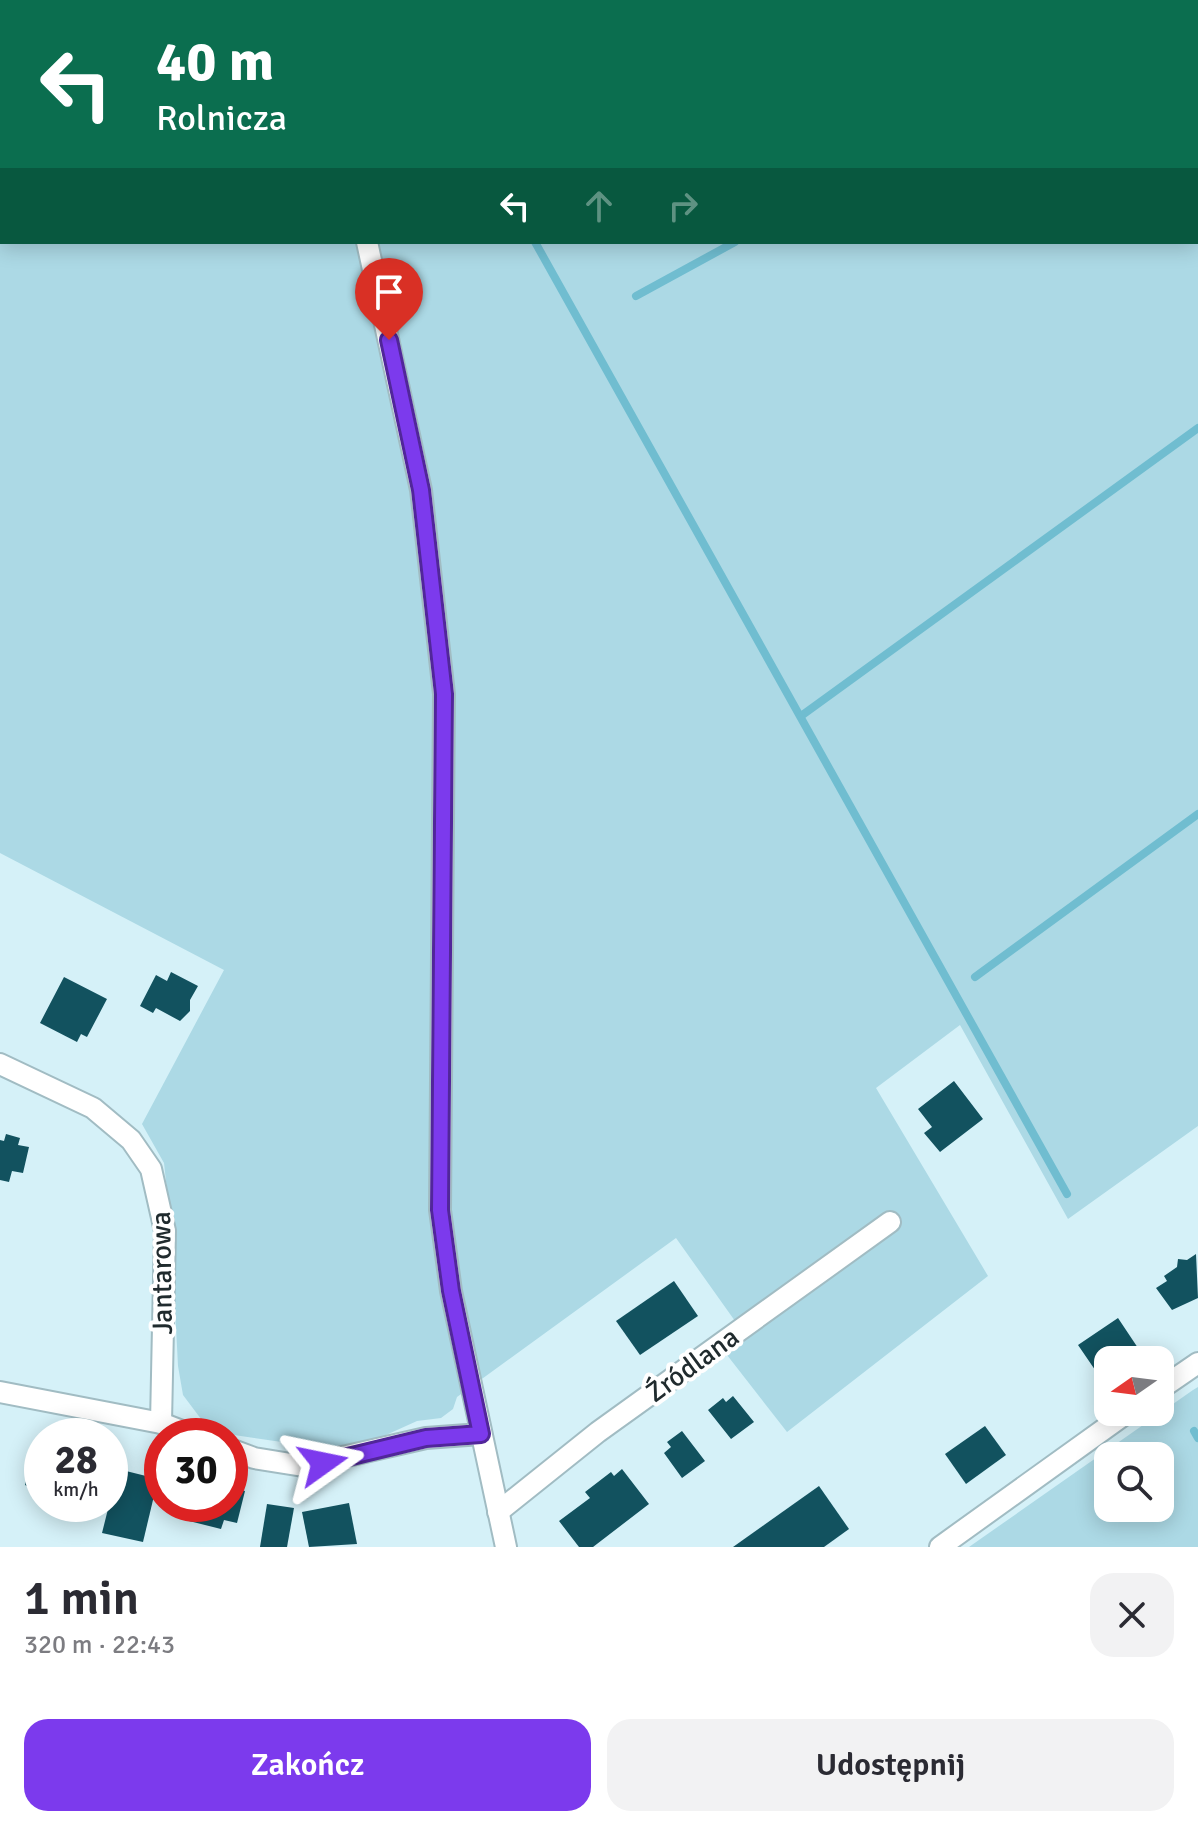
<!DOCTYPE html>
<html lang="pl">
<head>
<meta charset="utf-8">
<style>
  :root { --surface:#fff; --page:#f2f2f3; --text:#2b2b33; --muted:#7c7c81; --accent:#7c3aed }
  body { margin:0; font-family:Signika,sans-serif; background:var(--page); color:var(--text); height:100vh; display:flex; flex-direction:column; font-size:30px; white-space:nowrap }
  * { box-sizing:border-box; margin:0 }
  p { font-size:26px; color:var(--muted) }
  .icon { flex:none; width:44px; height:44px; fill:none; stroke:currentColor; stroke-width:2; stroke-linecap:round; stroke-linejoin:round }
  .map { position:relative; height:1547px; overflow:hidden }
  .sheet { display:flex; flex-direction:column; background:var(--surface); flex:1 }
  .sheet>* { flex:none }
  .guide { position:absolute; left:0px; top:0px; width:1198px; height:244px; box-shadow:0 4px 20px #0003; background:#0b6e4f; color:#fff; overflow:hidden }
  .needle { width:52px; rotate:256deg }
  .tools { position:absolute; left:1094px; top:1346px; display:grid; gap:16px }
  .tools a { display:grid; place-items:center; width:80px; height:80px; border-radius:16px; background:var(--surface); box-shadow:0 4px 20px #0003; font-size:40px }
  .speed { position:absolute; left:24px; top:1418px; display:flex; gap:16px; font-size:40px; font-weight:700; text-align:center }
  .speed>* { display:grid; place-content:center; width:104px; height:104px; border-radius:50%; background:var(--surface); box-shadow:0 4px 20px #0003; line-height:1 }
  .speed small { font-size:20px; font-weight:400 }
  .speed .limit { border:12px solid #d22; background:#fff; color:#111 }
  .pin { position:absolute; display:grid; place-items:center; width:68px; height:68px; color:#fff; margin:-82px -34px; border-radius:50% 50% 50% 0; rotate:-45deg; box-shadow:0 0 8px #0007 }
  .pin .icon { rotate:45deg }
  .me { position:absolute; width:88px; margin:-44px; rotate:78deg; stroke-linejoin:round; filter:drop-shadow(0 0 6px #0008) }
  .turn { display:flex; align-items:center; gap:28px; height:168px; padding:0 24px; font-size:36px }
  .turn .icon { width:104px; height:104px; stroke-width:2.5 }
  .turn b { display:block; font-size:56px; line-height:68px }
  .lanes { display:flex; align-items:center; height:76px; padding:0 24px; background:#0003; justify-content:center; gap:40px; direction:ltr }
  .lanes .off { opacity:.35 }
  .round { display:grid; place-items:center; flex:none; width:84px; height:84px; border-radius:24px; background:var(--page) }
  .summary { display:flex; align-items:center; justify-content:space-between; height:136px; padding:0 24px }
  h1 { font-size:48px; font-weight:600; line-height:60px }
  .primary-button { display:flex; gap:16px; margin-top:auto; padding:16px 24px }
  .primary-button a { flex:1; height:92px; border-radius:24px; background:var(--accent); color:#fff; font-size:32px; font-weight:600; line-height:92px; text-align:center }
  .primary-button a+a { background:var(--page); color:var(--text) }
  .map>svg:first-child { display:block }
</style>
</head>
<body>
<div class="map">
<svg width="1198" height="1547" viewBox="0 0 1198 1547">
  <rect width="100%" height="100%" fill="#d5f1f8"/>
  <!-- green -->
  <g fill="#acd9e5" fill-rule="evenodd">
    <path d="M0,0H1198V1126L1068,1219L960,1025L876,1088L988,1276L787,1432L713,1337L735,1321L676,1238L457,1397L453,1409L441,1418L417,1421L375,1440L323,1448L234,1435L201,1419L183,1395L178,1366L171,1227L164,1163L142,1124L224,970L0,853ZM2,2H1196V242H2Z"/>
    <path d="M1198,1387V1547H969L1193,1390ZM1108,1456H1160V1508H1108Z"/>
  </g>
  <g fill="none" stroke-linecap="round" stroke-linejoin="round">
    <!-- stream -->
    <g stroke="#70bdd0" stroke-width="8">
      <polyline points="303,0 304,2"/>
      <polyline points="662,2 667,0"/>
      <polyline points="1172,2 1176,0"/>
      <polyline points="535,242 1067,1194"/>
      <polyline points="636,296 735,242"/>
      <polyline points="801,716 1198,428"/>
      <polyline points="975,977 1198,814"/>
      <polyline points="1194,1431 1198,1438"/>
    </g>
  </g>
  <!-- building -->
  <g fill="#12525f">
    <polygon points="171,972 198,986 190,1000 190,1011 180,1021 156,1008 153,1013 140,1006 156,975 167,981"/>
    <polygon points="64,977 107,999 87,1037 81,1034 77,1042 40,1023"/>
    <polygon points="954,1081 983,1119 940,1152 924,1133 932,1127 918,1109"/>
    <polygon points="6,1134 20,1138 18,1145 29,1147 23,1173 12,1171 9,1182 0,1180 0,1140 4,1141"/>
    <polygon points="1196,1254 1198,1298 1172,1310 1156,1288 1167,1281 1164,1276 1177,1267 1178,1259 1187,1260"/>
    <polygon points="674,1281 698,1316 640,1355 616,1321"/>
    <polygon points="1118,1318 1144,1357 1108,1360 1108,1381 1104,1383 1078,1345"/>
    <polygon points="733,1396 754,1422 731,1439 708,1410 723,1398 726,1402"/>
    <polygon points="985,1426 1006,1455 966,1484 945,1454"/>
    <polygon points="682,1431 705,1461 682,1478 664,1453 671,1447 667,1442"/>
    <polygon points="32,1458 42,1461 42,1493 25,1485"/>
    <polygon points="118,1469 158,1479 143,1542 102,1533"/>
    <polygon points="622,1469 649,1504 593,1547 579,1547 559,1521 590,1498 585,1492 611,1472 614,1476"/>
    <polygon points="819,1486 849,1529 824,1547 733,1547"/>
    <polygon points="230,1487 245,1491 237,1523 224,1520 221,1529 185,1520 189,1504 230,1504"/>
    <polygon points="349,1503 357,1544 309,1547 302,1512"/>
    <polygon points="267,1504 294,1508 287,1547 260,1547"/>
  </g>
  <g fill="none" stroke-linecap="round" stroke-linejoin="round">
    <!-- street casing -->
    <g stroke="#a1bcc3" stroke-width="24">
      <g id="street">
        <polyline points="276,0 277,2"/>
        <polyline points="0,122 2,122"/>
        <polyline points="367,242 421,490 444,694 440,1210 451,1291 506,1547"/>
        <polyline points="0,1064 93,1108 131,1140 151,1169 165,1231 161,1423"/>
        <polyline points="1160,1389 1198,1363"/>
        <polyline points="0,1392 161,1423 195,1436"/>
        <polyline points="230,1449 254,1458 303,1466 426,1438 481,1434"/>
        <polyline points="498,1512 598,1432 890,1222"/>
        <polyline points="940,1547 1128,1412"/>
      </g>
    </g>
    <!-- path -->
    <polyline stroke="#778a8f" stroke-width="5" stroke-dasharray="4 6" stroke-linecap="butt" points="394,2 394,0"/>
    <!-- street -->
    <use href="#street" stroke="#fff" stroke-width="20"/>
  </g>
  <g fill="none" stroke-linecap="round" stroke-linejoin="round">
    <!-- route casing -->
    <g stroke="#51269a" stroke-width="20">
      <polyline id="route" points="323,1463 426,1438 481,1434 451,1291 440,1210 444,694 421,490 389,340"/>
    </g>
    <!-- route -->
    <use href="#route" stroke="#7c3aed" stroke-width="14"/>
  </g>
  <g text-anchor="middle" stroke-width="8" stroke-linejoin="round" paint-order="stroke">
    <!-- street labels -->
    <g font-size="28" fill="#202b2e" stroke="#fff">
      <text transform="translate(161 1273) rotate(-91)" y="10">Jantarowa</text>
      <text transform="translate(692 1364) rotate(-36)" y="10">Źródlana</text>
    </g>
  </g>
</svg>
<div class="tools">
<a><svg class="needle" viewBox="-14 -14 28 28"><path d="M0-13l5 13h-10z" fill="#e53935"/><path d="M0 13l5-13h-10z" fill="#7c7c81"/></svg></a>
<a><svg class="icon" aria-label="search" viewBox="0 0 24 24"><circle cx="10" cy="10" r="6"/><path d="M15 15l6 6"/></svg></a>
</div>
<div class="speed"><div>28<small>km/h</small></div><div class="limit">30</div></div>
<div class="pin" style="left:389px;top:340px;background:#d93025"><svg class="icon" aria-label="arrive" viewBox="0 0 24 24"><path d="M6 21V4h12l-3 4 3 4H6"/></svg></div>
<svg class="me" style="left:323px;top:1463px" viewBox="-20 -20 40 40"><path d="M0-17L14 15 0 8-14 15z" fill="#7c3aed" stroke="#fff" stroke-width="4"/></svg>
<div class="guide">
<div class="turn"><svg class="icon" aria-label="left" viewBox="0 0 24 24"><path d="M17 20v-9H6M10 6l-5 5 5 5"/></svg><div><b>40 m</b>Rolnicza</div></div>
<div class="lanes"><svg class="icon" aria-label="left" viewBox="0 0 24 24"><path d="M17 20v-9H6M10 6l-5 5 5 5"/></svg><svg class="icon off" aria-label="ahead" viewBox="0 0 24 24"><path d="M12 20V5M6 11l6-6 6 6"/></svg><svg class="icon off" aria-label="right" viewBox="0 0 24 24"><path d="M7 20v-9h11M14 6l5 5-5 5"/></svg></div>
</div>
</div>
<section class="sheet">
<div class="summary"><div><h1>1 min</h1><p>320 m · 22:43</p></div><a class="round"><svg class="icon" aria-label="close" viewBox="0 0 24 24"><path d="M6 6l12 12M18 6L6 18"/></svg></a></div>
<div class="primary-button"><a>Zakończ</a><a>Udostępnij</a></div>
</section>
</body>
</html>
